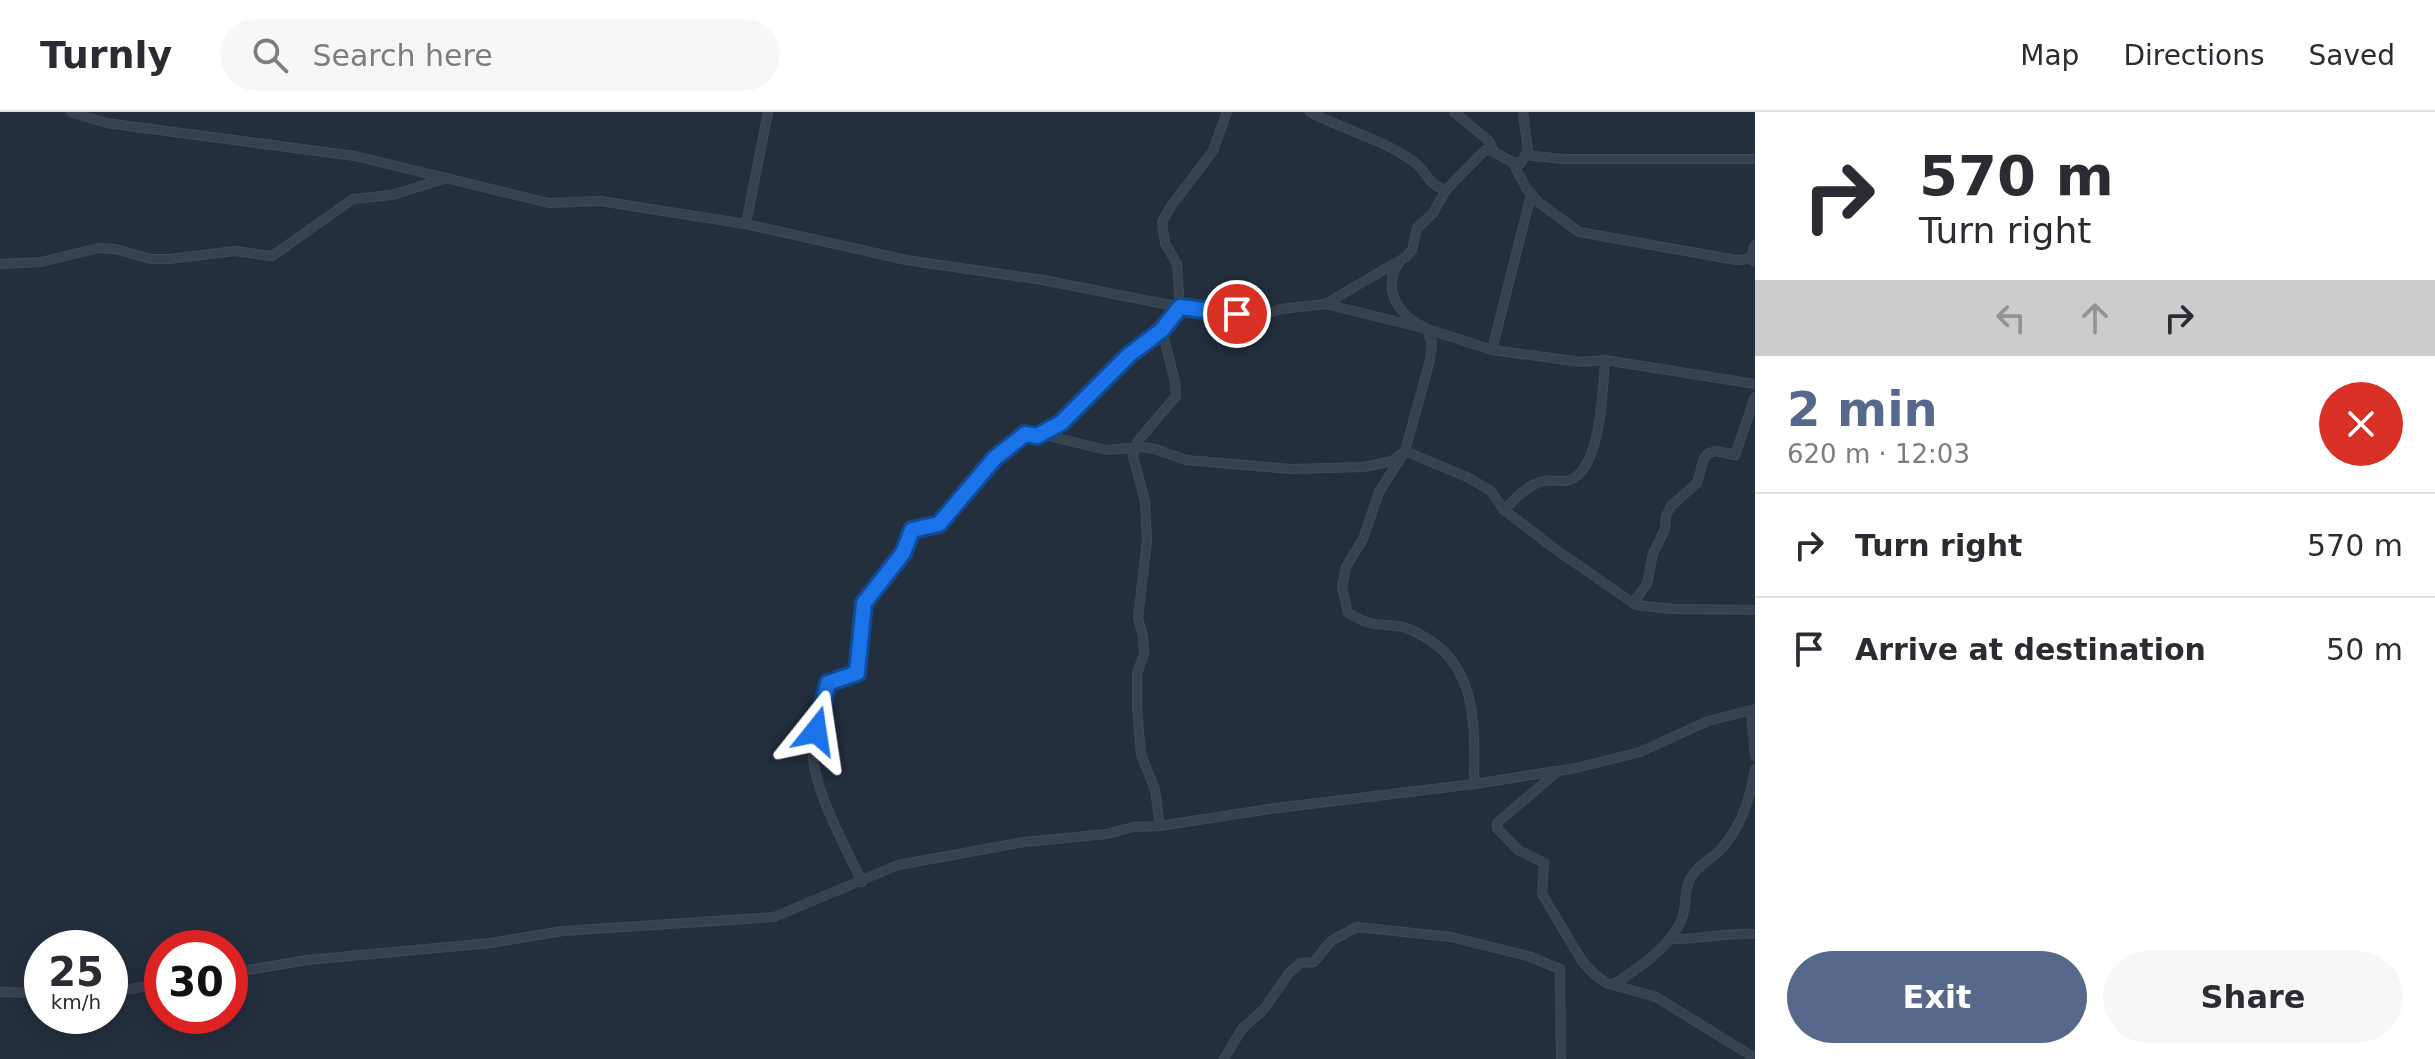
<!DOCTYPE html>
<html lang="en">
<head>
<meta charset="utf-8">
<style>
  :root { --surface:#fff; --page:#f7f7f7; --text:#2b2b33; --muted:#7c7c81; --line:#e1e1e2; --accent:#56698c }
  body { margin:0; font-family:"DejaVu Sans",sans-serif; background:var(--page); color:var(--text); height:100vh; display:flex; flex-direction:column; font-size:30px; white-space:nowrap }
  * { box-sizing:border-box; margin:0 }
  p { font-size:26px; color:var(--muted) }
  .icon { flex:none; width:44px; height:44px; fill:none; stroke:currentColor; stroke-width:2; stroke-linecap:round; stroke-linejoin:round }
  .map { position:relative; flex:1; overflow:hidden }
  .sheet { display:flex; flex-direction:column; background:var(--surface); width:680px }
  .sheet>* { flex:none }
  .guide { background:#fff; color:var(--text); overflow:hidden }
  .speed { position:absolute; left:24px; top:818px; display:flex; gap:16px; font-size:40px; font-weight:700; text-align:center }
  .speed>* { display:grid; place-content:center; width:104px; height:104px; border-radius:50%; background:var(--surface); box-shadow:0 4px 20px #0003; line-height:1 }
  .speed small { font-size:20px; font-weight:400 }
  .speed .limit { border:12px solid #d22; background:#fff; color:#111 }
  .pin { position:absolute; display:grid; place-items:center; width:68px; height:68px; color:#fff; margin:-34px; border:4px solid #fff; border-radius:50%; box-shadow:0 2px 8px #0007 }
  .me { position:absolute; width:88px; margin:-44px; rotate:15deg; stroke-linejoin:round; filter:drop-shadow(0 0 6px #0008) }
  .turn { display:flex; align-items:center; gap:28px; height:168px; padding:0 32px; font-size:36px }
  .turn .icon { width:104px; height:104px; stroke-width:2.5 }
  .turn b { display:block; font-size:56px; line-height:68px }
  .lanes { display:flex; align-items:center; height:76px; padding:0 32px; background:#0003; justify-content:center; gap:40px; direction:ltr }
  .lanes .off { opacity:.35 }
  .round { display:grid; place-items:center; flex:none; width:84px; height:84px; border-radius:42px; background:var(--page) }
  .summary { display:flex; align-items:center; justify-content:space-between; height:136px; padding:0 32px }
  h1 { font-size:48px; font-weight:700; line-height:60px; color:var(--accent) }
  .action { display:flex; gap:16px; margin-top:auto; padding:16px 32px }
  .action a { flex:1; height:92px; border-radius:48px; background:var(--accent); color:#fff; font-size:32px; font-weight:700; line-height:92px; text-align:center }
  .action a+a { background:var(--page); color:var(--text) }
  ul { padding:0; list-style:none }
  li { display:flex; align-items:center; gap:24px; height:104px; padding:0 32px; border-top:2px solid var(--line) }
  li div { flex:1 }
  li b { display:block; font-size:30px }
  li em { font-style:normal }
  header { display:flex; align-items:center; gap:48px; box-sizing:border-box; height:112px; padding:0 40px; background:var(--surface); border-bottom:2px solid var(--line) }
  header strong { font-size:38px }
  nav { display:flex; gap:44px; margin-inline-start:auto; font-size:28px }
  .search { width:560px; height:72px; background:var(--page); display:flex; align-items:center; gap:20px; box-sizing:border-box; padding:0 28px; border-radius:44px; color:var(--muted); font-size:30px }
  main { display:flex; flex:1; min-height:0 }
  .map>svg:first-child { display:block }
</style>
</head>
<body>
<header>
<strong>Turnly</strong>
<div class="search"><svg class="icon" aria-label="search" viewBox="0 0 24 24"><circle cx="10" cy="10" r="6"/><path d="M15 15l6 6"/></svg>Search here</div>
<nav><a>Map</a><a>Directions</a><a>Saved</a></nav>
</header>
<main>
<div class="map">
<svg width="1755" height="947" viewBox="0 0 1755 947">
  <rect width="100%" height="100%" fill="#242f3e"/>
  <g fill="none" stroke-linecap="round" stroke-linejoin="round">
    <!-- minor casing -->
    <g stroke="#414a57" stroke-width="10">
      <g id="minor">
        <polyline points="71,0 106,11 355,44 549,91 600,89 746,112 906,148 1043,168 1180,195 1257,205 1281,197 1325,192 1427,217 1492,238 1581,250 1605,248 1755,272"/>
        <path d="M1310,0C1344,18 1383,27 1414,50C1429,61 1426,72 1446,78"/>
        <polyline points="1454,0 1489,29 1493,38"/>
        <polyline points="1526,43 1562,47 1755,47"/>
        <polyline points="1513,51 1526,76 1538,90 1579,120 1736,148 1750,147"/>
        <polyline points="746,112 768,0"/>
        <polyline points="1754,149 1750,147 1755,133"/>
        <path d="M1399,151C1380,179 1401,205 1427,217L1432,231L1430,248L1405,339L1379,380L1363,427L1346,455L1342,475L1348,501C1355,504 1362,510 1370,511C1382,514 1395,512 1406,516C1478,543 1475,607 1474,672"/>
        <polyline points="0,152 41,150 99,136 115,137 151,147 170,147 234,139 272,144 353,87 392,83 447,66"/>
        <path d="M1325,192L1406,145L1412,138L1417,116L1433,101L1446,78L1485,38C1495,37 1504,49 1520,52L1528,39L1523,0"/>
        <polyline points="1492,238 1531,83"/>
        <polyline points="1040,322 1107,338 1141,335 1155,337 1186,348 1291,357 1364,355 1392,349 1401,342"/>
        <polyline points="1405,339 1469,366 1491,379 1504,398 1555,437 1636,493 1673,497 1755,498"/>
        <path d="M1504,398C1515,387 1528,372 1544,369C1555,367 1564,372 1574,366C1601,350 1603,277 1605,248"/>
        <polyline points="1633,491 1647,472 1653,442 1665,417 1666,404 1671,394 1697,371 1704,346 1709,341 1716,339 1735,343 1755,285"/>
        <polyline points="1751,599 1755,644"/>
        <polyline points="1558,659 1497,711 1497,716 1518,738 1544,751 1542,782 1582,849 1593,861 1606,871 1656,885 1755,946"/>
        <polyline points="1160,714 1155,678 1141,642 1137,596 1137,561 1144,542 1143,524 1138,506 1147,429 1145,389 1133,344 1137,330 1176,284 1175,270 1162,218"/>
        <path d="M862,770C847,738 810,671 813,637C815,615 824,593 828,571L857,561L864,491L903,441L912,418L939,412L995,346L1025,322L1037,324L1061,311L1129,243L1162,218L1180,195L1177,152L1165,131L1162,110L1171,94L1213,39L1227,0"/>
        <path d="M1669,827C1698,828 1726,820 1755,822"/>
        <polyline points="230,861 307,848 491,831 563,819 774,805 898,753 1024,730 1107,722 1133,715 1160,714 1269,697 1474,672 1576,656 1640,640 1708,609 1755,597"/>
        <path d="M1614,872C1639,856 1674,833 1683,803C1687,791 1684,778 1690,767C1696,755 1708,749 1717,741C1740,719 1750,688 1755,657"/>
        <polyline points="0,880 42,881"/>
        <polyline points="110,880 162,872"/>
        <polyline points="1224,947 1242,917 1264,897 1289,861 1300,851 1314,850 1331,829 1357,815 1451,825 1528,844 1560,857 1561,947"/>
      </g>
    </g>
    <!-- minor -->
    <use href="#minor" stroke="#38414e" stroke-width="8"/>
  </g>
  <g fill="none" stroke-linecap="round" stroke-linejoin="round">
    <!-- route casing -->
    <g stroke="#114b97" stroke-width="20">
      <polyline id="route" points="816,619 828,571 857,561 864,491 903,441 912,418 939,412 995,346 1025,322 1037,324 1061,311 1129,243 1162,218 1180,195 1237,202"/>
    </g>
    <!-- route -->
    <use href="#route" stroke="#1a73e8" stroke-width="14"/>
  </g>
</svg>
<div class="speed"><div>25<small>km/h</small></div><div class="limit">30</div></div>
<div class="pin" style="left:1237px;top:202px;background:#d93025"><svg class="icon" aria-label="arrive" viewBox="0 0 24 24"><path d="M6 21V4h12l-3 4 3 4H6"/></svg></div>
<svg class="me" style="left:816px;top:619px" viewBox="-20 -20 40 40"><path d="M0-17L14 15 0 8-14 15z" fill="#1a73e8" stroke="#fff" stroke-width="4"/></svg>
</div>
<section class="sheet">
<div class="guide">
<div class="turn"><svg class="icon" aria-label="right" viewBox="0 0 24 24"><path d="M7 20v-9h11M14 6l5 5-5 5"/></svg><div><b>570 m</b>Turn right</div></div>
<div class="lanes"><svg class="icon off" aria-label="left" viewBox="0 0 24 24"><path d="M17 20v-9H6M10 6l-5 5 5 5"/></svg><svg class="icon off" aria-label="ahead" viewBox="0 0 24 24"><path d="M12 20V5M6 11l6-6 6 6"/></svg><svg class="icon" aria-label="right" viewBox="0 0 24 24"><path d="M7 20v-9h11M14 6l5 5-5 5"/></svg></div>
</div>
<div class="summary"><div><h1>2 min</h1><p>620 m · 12:03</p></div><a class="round" style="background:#d93025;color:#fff"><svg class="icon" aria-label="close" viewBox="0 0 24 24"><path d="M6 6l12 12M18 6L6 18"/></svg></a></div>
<ul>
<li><svg class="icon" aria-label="right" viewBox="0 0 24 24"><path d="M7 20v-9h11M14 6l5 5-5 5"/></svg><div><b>Turn right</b></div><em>570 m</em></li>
<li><svg class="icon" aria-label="arrive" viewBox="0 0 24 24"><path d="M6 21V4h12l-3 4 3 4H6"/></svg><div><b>Arrive at destination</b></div><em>50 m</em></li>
</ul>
<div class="action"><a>Exit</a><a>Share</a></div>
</section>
</main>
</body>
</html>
